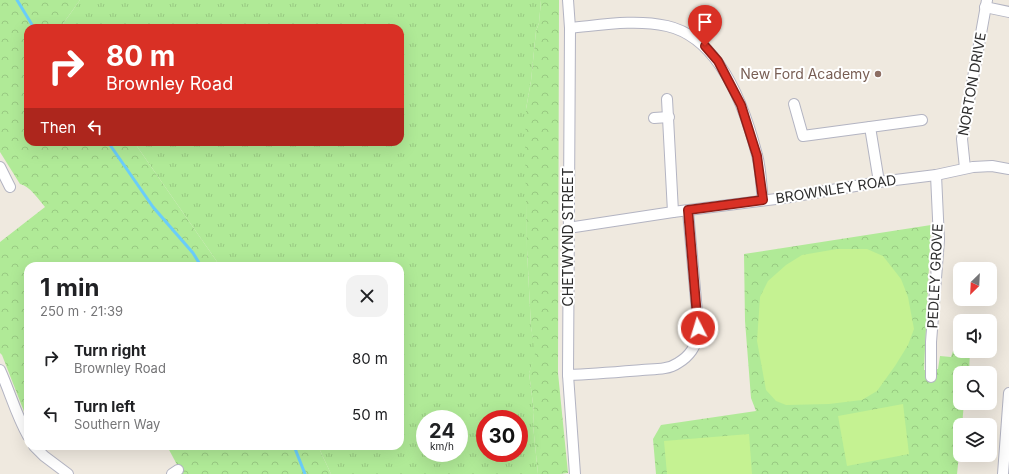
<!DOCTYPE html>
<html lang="en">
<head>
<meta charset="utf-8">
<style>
  :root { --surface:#fff; --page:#f2f2f2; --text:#202124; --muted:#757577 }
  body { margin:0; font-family:Inter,sans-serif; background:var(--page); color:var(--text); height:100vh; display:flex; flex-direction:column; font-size:15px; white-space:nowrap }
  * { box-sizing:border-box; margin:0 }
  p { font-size:13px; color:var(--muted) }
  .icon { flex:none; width:22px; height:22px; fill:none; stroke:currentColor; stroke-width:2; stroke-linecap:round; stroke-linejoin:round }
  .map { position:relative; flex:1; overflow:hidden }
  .drawer { position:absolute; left:24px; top:262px; width:380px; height:188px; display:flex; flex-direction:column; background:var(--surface); border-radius:12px; box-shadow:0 4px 16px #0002 }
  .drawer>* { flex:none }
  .banner { position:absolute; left:24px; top:24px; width:380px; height:122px; border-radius:12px; box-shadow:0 4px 16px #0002; background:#d93025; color:#fff; overflow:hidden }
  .needle { width:26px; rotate:204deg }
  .fabs { position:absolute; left:953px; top:262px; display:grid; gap:8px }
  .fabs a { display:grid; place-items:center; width:44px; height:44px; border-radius:8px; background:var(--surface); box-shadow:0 4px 16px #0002; font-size:20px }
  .speed { position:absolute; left:416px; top:410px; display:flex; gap:8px; font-size:20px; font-weight:700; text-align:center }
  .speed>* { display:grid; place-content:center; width:52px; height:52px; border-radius:50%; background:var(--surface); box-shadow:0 4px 16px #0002; line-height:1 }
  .speed small { font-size:10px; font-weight:400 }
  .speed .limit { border:6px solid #d22; background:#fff; color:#111 }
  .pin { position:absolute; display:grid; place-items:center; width:34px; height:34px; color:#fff; margin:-41px -17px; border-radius:50% 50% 50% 0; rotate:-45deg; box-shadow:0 0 4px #0007 }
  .pin .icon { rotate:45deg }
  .me { position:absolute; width:44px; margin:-22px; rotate:355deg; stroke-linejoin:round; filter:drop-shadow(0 0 3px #0008) }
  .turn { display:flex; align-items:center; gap:14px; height:84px; padding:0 16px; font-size:18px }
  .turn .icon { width:52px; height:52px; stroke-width:2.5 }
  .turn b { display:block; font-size:28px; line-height:34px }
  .then { display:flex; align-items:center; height:38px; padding:0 16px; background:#0003; gap:8px; font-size:15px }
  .round { display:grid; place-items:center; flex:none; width:42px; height:42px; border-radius:12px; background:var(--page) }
  .overview { display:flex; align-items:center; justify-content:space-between; height:68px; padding:0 16px }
  h1 { font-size:24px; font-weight:700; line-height:30px }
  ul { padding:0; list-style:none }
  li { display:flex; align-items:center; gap:12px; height:56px; padding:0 16px }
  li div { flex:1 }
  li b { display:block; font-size:15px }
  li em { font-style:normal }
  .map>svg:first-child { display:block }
</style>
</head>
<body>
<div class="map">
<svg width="1009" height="474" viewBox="0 0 1009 474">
  <defs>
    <pattern id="grass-tufts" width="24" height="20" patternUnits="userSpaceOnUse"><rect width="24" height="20" fill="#b0ea97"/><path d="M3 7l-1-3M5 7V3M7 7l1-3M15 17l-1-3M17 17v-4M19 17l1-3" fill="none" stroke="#98c982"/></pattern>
    <pattern id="forest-crowns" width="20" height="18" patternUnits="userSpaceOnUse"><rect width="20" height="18" fill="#b0ea97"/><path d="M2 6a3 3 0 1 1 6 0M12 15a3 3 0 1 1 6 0" fill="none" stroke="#98c982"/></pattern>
  </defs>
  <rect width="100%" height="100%" fill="#efe9df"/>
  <!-- grass -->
  <path fill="url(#grass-tufts)" fill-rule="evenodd" d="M80,0H541L539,23L536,31L531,81L526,109L527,250L531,327L536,354L529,373L534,412L533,425L538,474H331L318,446H400V266H220L134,142H400V28H125L114,24L110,28H60ZM425,419H459V453H425ZM485,419H519V453H485Z"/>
  <!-- forest -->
  <g fill="url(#forest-crowns)">
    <path d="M0,0H80L60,28H28V142H134L220,266H28V413L25,414L2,355L0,353V242L45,207C39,200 30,186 20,184L0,152Z"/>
    <polygon points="541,0 559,0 558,373 568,473 560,474 538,474 533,425 534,412 529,373 535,354 531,327 527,250 525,151 526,109 531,81 536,31 539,23"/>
    <polygon points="931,225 924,370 938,369 940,356 951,357 954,348 960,349 960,351 970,351 969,373 960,373 960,403 964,403 962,425 960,425 960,445 957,474 656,474 653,439 661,425 756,411 751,398 745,321 744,254"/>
    <polygon points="167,446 318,446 331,474 182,474"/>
  </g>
  <!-- pitch -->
  <g fill="#c5f292">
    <polygon points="837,249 867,249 883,256 901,279 908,297 914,329 908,345 895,366 877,391 862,400 829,404 786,405 776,401 766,390 757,341 760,297 768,281 786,265 802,255"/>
    <polygon points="903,404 909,454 847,466 838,416"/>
    <polygon points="749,434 752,474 667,474 664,441"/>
  </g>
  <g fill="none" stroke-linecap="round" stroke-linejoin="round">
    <!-- stream -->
    <g stroke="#6acdf9" stroke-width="3">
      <polyline points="17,0 34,28"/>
      <polyline points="108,142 153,207 193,253 201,266"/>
      <polyline points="294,446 305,474"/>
    </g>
    <!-- street casing -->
    <g stroke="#b3b4c2" stroke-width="12">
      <g id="street">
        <polyline points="568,0 570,28 568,375 575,474"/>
        <polyline points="985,7 1009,12"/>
        <path d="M570,28C602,25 635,19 667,26C720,38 745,108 757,155C761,169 761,186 763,200"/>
        <polyline points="667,99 673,212"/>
        <polyline points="794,104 803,136 922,120"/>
        <polyline points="654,118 669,117"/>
        <polyline points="870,127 879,182"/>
        <polyline points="0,167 10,187"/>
        <polyline points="965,168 962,139 987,0"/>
        <polyline points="568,228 673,212 784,198 879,182 936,175 973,167 992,166 1009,169"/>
        <path d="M0,370C10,392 16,415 28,436"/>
        <path d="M568,375C593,374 617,372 642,370C654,369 668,370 678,363C690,356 695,347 699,334L688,211"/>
        <polyline points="931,377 931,342 939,240 936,175"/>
        <polyline points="34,446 44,456 68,474"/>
        <polyline points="172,474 178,470"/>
        <polyline points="1003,474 1009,393"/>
      </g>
    </g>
    <!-- street -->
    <use href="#street" stroke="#fff" stroke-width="10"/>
  </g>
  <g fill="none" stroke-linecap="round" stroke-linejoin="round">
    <!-- route casing -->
    <g stroke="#8d1f18" stroke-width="10">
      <polyline id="route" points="698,328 688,210 763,200 757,156 741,105 718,61 705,46"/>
    </g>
    <!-- route -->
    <use href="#route" stroke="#d93025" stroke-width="7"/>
  </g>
  <!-- markers -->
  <circle fill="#8d6e63" stroke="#fff" stroke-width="1.5" cx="878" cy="74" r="4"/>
  <g text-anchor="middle" stroke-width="4" stroke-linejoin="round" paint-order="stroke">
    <!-- education labels -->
    <g font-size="14" fill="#785e54" stroke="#fff" text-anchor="end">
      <text x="870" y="79">New Ford Academy</text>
    </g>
    <!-- street labels -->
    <g font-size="14" fill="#2d2d2d" stroke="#fff">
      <text transform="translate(972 84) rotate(-80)" y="5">NORTON DRIVE</text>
      <text transform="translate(836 189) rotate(-9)" y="5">BROWNLEY ROAD</text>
      <text transform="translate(568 237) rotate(-90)" y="5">CHETWYND STREET</text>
      <text transform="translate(935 276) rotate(-87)" y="5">PEDLEY GROVE</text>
    </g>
  </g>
</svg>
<div class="fabs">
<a><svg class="needle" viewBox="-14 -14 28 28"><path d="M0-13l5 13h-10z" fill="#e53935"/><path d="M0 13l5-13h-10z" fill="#757577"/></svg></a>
<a><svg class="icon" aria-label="sound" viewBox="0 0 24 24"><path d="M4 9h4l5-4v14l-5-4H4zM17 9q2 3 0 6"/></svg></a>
<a><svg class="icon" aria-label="search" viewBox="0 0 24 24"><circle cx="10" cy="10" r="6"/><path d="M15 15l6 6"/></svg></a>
<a><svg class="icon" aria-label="layers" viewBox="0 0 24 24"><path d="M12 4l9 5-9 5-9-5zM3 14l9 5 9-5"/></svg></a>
</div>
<div class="speed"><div>24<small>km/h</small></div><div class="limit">30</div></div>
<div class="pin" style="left:705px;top:46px;background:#d93025"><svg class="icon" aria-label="arrive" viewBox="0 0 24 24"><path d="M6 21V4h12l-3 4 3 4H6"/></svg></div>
<svg class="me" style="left:698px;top:328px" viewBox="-20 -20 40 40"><circle r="17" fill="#d93025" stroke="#fff" stroke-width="3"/><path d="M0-11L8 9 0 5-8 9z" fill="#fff"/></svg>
<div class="banner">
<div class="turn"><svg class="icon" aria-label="right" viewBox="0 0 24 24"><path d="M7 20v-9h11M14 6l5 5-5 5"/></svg><div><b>80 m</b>Brownley Road</div></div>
<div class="then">Then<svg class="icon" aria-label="left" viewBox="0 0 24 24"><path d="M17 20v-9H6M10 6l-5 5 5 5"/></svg></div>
</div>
<section class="drawer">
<div class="overview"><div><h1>1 min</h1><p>250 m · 21:39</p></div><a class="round"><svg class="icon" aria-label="close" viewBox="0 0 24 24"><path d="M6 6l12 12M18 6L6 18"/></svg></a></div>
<ul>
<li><svg class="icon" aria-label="right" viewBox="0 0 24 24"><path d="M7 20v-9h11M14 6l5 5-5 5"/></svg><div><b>Turn right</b><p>Brownley Road</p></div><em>80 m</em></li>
<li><svg class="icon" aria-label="left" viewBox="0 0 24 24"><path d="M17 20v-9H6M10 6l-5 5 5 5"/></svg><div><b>Turn left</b><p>Southern Way</p></div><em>50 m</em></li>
</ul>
</section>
</div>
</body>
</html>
